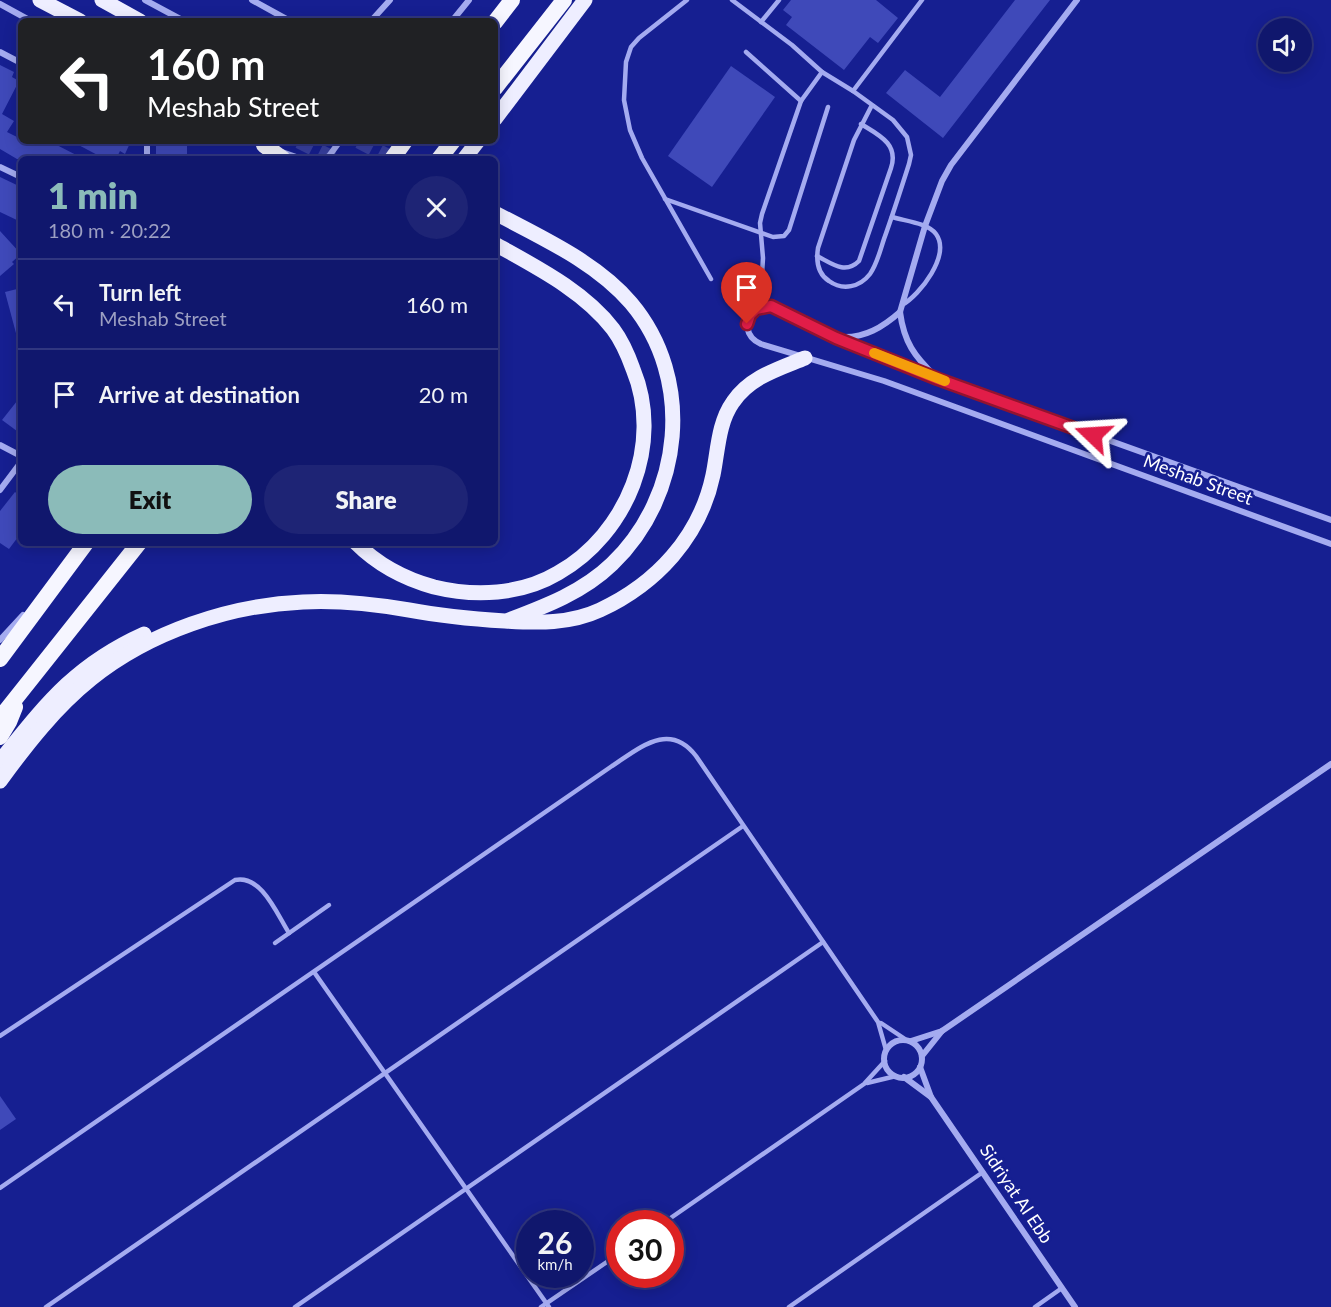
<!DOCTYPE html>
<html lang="en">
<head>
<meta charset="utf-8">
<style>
  :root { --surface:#10176d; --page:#1e2475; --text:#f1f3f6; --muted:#9c9fc2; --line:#303680; --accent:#8bbbb9 }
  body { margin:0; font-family:Lato,sans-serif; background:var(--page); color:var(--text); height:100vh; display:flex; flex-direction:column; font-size:22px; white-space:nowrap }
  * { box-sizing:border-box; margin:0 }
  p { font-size:20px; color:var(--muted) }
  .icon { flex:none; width:33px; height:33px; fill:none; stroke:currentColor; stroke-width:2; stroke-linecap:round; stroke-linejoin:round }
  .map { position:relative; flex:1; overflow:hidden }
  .details { position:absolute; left:18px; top:156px; width:480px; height:390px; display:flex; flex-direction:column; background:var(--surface); border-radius:9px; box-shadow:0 3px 15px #0003,0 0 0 2px var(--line) }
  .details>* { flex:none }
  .guide { position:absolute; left:18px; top:18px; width:480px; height:126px; border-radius:9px; box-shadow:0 3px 15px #0003,0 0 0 2px var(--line); background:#202124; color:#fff; overflow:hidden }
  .tools { position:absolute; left:1258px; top:18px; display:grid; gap:12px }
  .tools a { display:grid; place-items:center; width:54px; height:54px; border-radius:50%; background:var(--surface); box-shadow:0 3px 15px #0003,0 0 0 2px var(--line); font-size:30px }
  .speed { position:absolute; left:516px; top:1210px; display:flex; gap:12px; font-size:30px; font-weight:700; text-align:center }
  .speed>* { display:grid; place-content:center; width:78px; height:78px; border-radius:50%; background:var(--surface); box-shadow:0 3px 15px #0003,0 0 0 2px var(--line); line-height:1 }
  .speed small { font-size:15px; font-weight:400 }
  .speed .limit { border:9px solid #d22; background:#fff; color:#111 }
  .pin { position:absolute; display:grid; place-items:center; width:51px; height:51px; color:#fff; margin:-62px -26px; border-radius:50% 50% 50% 0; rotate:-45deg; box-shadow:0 0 6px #0007 }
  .pin .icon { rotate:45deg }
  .me { position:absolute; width:66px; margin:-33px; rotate:290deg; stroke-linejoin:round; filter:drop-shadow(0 0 4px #0008) }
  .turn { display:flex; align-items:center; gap:21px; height:126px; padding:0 30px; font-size:27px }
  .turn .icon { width:78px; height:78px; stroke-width:2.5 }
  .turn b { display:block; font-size:42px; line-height:51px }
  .round { display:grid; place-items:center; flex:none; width:63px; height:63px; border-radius:32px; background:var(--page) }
  .overview { display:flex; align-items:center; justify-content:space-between; height:102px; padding:0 30px }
  h1 { font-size:36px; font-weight:800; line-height:45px; color:var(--accent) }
  .button { display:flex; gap:12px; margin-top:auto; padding:12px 30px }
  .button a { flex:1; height:69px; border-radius:36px; background:var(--accent); color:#111; font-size:24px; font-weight:800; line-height:69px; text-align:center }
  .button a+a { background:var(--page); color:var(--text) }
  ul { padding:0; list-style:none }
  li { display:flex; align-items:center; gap:18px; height:90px; padding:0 30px; border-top:2px solid var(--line) }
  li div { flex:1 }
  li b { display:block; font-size:22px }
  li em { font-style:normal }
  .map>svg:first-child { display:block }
</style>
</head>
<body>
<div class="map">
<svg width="1331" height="1307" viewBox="0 0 1331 1307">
  <rect width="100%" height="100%" fill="#161f91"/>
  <!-- building -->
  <g fill="#3f49b9">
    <polygon points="791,0 876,0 898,18 878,43 870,37 844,70 786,25 792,17 783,10"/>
    <polygon points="1015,0 1050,0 943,138 886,93 905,70 940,97"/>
    <polygon points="0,65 14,72 12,77 19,81 2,114 14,121 7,132 35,146 38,141 49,141 84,159 17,159 0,149"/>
    <polygon points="731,66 775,97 712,187 668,156"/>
    <polygon points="71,141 131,141 125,154 120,151 116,159 105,159"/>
    <rect x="156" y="141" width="31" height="18"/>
    <polygon points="0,177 21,187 21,222 0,212"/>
    <polygon points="0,231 21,254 12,262 14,264 0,276"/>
    <polygon points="21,288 21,337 17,337 5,292"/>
    <polygon points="21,396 21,434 2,420"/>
    <polygon points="15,492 21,497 21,533 9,549 0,543 0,511"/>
    <polygon points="0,1096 16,1119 0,1130"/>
  </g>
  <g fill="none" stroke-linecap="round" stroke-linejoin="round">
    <!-- primary-tunnel -->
    <g stroke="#3941a2" stroke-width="15" stroke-dasharray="15 8" stroke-linecap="butt">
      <polyline points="299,141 334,159"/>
      <polyline points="359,141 393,159"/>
    </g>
    <!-- service -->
    <g stroke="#a4abf0" stroke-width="4.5">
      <polyline points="687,0 639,38 631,47 626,62 624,100 630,130 642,158 711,279"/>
      <path d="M732,0L792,45L822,72L853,91L893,120L907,137L911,155L909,164C901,189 893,214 884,239C880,251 877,264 870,274C860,287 843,291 829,281C818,274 816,261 818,248L854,140L872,105"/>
      <polyline points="761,22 779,0"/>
      <polyline points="746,52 801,101"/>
      <polyline points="853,91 922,0"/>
      <polyline points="665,199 773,237 784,236 789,230 828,107"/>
      <path d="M892,217C905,221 928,223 936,234C951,255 920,295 902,305"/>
      <path d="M817,256C831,263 845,275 859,261L891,168C899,144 879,135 861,124"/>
      <polyline points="760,307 763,258 760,223 762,214 801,101 822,72"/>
      <polyline points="275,943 329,905"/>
      <polyline points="314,972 549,1307"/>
      <polyline points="881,1023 905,1039"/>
      <path d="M0,1036L235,880C261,874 277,914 289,933"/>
      <polyline points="867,1083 896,1076"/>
      <path d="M0,1188L612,766C640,748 669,721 696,756L878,1022L886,1050"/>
      <polyline points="662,1224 864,1084 885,1061"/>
      <polyline points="46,1307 743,826"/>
      <polyline points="295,1307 823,942"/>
      <polyline points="541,1307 620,1253"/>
      <polyline points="789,1307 983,1172"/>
      <polyline points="1035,1307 1062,1288"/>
    </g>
    <!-- minor -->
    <g stroke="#a4abf0" stroke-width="6">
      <polyline points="145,0 184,21"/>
      <polyline points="252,0 290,21"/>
      <polyline points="0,4 31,21"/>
      <polyline points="371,21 390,0"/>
      <polyline points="452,21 469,0"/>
      <polyline points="0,52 21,63"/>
      <polyline points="147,141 147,159"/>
      <polyline points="282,152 302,159"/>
      <polyline points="323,159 329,156 340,141"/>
      <polyline points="0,167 21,177"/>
      <path d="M842,337C865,338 883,327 900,312"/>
      <path d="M936,377C914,356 904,342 900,312L925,226L942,181L951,165L1077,0"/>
      <polyline points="0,445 21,456"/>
      <polyline points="0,490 21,462"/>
      <path d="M1331,520L938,379L836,337L771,306L756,309C743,321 745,337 761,344L884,381L1331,544"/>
      <polyline points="0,640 23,615"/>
      <circle cx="903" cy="1059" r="19"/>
      <polyline points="911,1041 942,1031 1331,764"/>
      <polyline points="922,1056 942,1031"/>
      <polyline points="920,1067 931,1097 1075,1307"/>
      <polyline points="904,1077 931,1097"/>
    </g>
    <!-- primary -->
    <g stroke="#eef" stroke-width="15">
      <polyline points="40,0 80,21"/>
      <polyline points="102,0 140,21"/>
      <polyline points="495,119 585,0"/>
      <polyline points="464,159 478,141"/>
      <path d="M495,213C542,238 596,262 631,303C695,379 683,496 612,564C583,592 546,606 509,620"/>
      <path d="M356,543C378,565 405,579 434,587C475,597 521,595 558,573C627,534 664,444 633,369C628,355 622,341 613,329C584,291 536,267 495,244"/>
      <path d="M0,761C46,704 75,665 144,634"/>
      <path d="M0,781C27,744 55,708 91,679C149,632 230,605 303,602C339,600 374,604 409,610C441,616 473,619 505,621C538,623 570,624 600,610C656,584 700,537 713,475C718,451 718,423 733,402C750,377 778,369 805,358"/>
    </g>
    <!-- trunk -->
    <g stroke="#f6f6ff" stroke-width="16">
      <polyline points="495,22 512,0"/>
      <polyline points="495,88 564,0"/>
      <polyline points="264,145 283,159"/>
      <polyline points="392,159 405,141"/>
      <polyline points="439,159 453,141"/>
      <polyline points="0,659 86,543"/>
      <polyline points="0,718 139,543"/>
      <polyline points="0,737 9,722 15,707"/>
    </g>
  </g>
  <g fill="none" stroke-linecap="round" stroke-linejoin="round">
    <!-- route casing -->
    <g stroke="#92132f" stroke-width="15">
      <polyline id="route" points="747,324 750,315 756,309 771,306 836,338 938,379 1093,435"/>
    </g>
    <!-- route -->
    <use href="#route" stroke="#e11d48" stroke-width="10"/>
    <!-- slow -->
    <polyline stroke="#f59e0b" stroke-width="10" points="874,353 945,381"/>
  </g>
  <g text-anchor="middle" stroke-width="5" stroke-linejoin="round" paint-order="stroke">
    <!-- street labels -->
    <g font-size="18" fill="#fff" stroke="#161f91">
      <text transform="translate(1198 480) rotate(20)" y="6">Meshab Street</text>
      <text transform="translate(1016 1194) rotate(56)" y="6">Sidriyat Al Ebb</text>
    </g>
  </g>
</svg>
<div class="tools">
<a><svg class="icon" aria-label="sound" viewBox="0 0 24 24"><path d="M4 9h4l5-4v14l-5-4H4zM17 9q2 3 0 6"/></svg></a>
</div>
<div class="speed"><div>26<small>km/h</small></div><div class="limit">30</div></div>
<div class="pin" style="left:747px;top:324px;background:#d93025"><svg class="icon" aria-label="arrive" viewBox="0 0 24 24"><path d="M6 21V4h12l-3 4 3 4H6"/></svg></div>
<svg class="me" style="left:1093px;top:435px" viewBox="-20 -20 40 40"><path d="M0-17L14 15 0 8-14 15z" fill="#e11d48" stroke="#fff" stroke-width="4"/></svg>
<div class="guide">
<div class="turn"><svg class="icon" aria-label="left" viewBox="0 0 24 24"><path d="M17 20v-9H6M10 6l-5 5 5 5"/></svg><div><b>160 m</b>Meshab Street</div></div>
</div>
<section class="details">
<div class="overview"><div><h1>1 min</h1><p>180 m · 20:22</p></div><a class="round"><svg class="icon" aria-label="close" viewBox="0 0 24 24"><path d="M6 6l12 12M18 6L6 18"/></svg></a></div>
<ul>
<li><svg class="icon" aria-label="left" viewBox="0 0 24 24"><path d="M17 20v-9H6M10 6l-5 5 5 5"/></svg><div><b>Turn left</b><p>Meshab Street</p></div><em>160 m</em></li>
<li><svg class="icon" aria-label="arrive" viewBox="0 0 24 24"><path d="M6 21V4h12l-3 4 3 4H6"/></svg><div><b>Arrive at destination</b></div><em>20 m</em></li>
</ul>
<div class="button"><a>Exit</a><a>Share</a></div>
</section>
</div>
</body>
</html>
